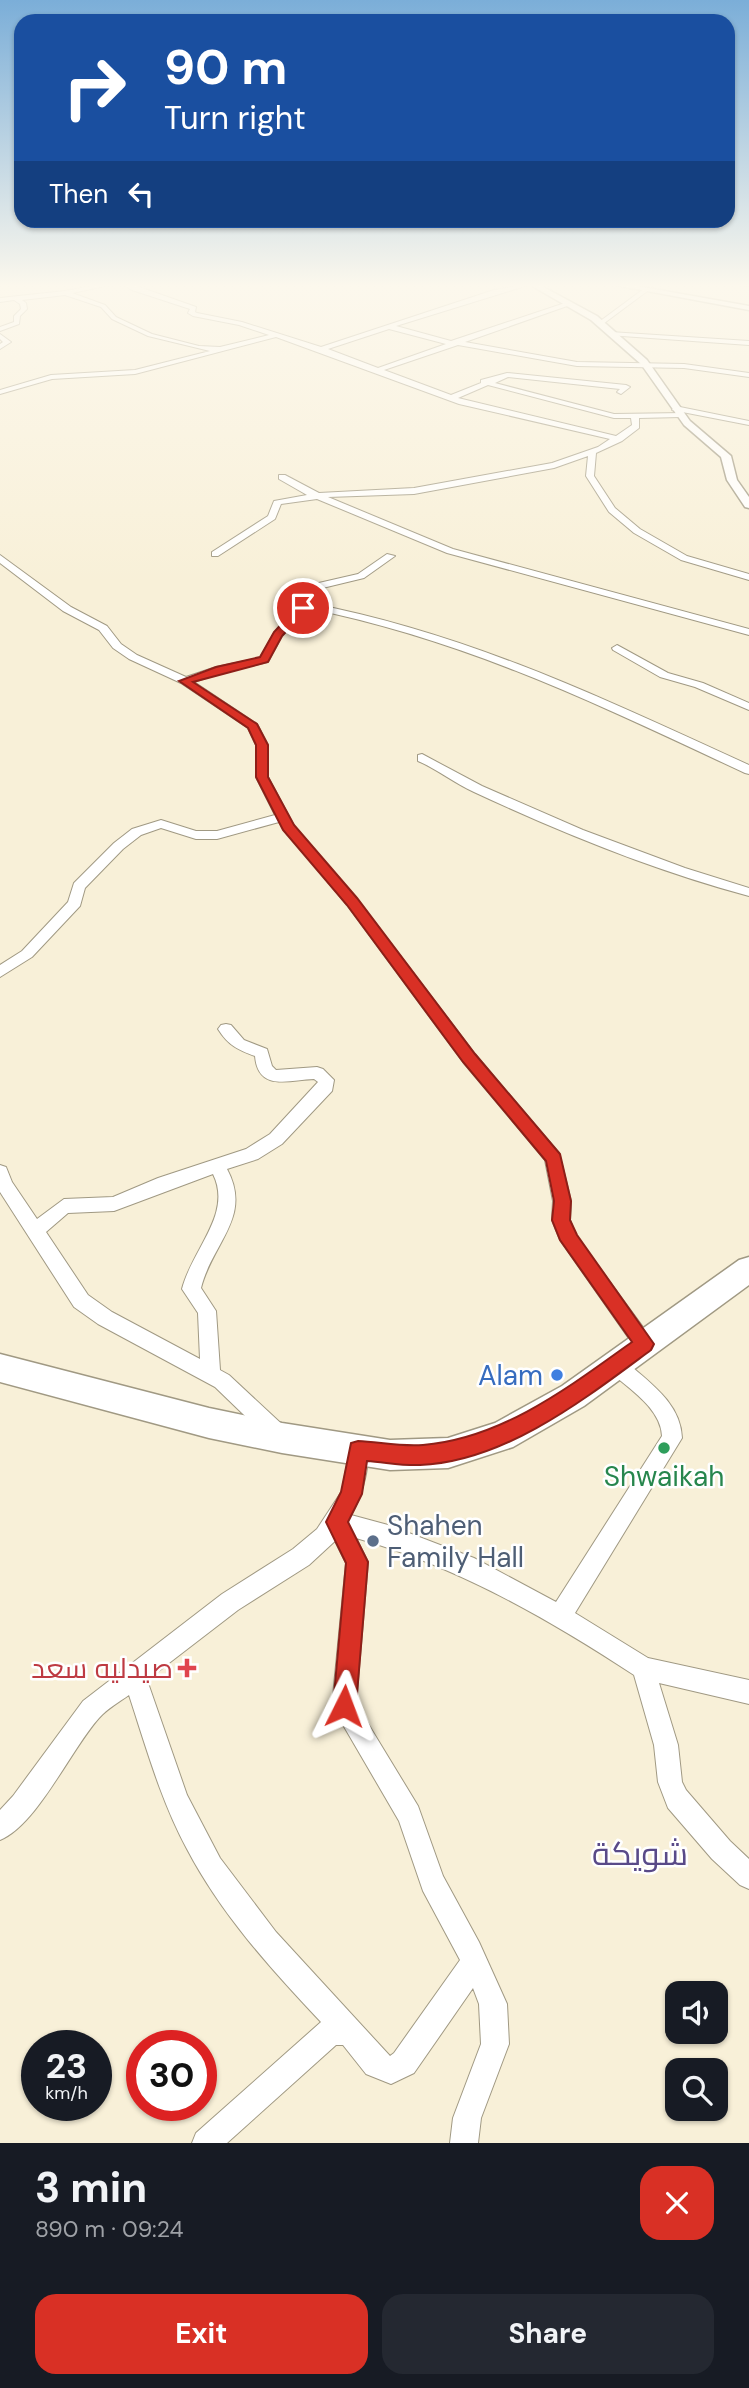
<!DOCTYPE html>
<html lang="en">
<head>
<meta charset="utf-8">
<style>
  :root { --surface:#171b24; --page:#242831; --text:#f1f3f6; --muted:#9ea1a6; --accent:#d93025 }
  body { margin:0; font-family:"DM Sans",Cairo,sans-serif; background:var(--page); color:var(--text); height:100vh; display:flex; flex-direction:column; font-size:26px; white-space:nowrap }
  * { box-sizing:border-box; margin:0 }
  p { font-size:23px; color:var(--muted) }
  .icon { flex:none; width:38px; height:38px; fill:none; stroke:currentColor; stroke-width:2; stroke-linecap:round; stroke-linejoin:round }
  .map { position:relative; height:2143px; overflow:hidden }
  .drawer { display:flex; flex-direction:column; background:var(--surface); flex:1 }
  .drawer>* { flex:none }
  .guide { position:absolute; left:14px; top:14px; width:721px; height:214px; border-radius:21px; box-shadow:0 2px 5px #0004; background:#1a4fa0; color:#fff; overflow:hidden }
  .fabs { position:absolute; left:665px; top:1981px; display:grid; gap:14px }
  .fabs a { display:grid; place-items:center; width:63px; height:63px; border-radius:14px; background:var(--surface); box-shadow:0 2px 5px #0004; font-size:35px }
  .speed { position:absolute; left:21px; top:2030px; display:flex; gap:14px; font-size:35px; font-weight:700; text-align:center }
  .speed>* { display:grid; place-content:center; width:91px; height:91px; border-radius:50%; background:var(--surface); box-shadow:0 2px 5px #0004; line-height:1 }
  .speed small { font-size:18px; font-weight:400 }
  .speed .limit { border:10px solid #d22; background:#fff; color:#111 }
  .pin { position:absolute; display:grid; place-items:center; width:60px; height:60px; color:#fff; margin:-30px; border:4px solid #fff; border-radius:50%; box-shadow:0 2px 7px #0007 }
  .me { position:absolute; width:77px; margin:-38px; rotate:3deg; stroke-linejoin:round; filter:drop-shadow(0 0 5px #0008) }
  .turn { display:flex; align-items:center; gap:24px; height:147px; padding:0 35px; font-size:32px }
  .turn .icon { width:91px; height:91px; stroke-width:2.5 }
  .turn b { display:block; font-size:49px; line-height:60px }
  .then { display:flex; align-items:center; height:66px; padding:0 35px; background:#0003; gap:14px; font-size:26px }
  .round { display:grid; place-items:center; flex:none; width:74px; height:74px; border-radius:21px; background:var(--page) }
  .overview { display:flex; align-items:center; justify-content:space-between; height:119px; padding:0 35px }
  h1 { font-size:42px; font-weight:700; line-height:52px }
  .action { display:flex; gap:14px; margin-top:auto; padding:14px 35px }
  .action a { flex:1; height:80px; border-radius:21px; background:var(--accent); color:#fff; font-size:28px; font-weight:700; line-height:80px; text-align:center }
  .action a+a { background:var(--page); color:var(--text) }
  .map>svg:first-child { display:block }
</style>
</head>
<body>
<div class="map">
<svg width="749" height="2143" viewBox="0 0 749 2143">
  <rect width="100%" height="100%" fill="#f8f0d8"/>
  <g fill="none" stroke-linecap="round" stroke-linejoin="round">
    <!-- minor casing -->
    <g stroke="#a09983" stroke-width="2">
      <g id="minor">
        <path d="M107,283H119L72,293L105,305L116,317L152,334L199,346L220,347L269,335L239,325L193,316L188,313L190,309L132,290L121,283H128L196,307L195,312L197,313L242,322L321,347L494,290L535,283L396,326L451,341L568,302L570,305L465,342L577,362L684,364L749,373V377L684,368L577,366L458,345L384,370L451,395L481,383V380L507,373L626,385L630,387L621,394L617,392L620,389L508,377L495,383L614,414L684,413L681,417L639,418V428L622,441L596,453L594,476L615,508L640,529L687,556L749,574V580L681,560L634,533L609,512L586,476L588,456L554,468L414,494L328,497L453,549L749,629V635L447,553L317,499L281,504L275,519L218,556H212V552L268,516L274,501L307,495L279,479V475H285L319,493L414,488L552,463L598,447L610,439L459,404L276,337L135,374L52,379L0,394V390L51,375L135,370L210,351L148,336L112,319L101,307L65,295L22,300L26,303L27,309L20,316L19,324L0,331V327L14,322V316L21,309L20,304L14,300L0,302V298L65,291ZM389,329L446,344L378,368L328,349ZM488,385L614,418H631L632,425L616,436L458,398Z"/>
        <polygon points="645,288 650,289 603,324 599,324 599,322"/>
        <polygon points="610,332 749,341 749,345 608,335"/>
        <polygon points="0,334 11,342 0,349 0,344 3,342 0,339"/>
        <polygon points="675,406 749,421 749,425 672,410"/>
        <path d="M387,554L395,556L364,578L306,592L309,603C470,634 602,698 749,765V774L745,773C599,705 467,640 307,608L282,636L268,662L223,672L194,682L257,724L268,745V777L294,826L357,899L475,1054L559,1153L571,1201L570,1220L576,1236L651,1338L654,1344L651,1350L644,1353L637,1350L560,1240L552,1220L553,1201L545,1160L463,1062L347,905L279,822L217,839H196L161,828L141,835L123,849L85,888L80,906L32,957L0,977V965L22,951L68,902L74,883L114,843L132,829L161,820L196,831H217L275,815L256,777V745L248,728L181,683L129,659L113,648L99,630L63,611L0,563V555L71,607L107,626L121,644L137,655L186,677L216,667L260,658L274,633L300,605L297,588L358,574Z"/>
        <polygon points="617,645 668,673 703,683 749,703 749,710 695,687 660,677 613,650 612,648"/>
        <path d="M422,754L482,786L583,830L685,868L749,888V896C655,871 562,833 474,792C454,783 437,769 418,761V755Z"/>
        <path d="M226,1024L231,1025L244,1040L267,1049L272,1066L276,1070L317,1067L323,1069L334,1080L332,1091L282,1144L258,1159L227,1169C253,1217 212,1243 201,1288L216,1311L220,1370L229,1375L287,1429L290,1436L287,1443L280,1446L273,1443L215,1387L98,1324L74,1307L0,1192V1165L6,1167L12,1182L37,1219L64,1199L113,1197L158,1178L246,1149L270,1134L318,1082L314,1079C289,1080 258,1092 255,1056C238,1050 228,1045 218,1029L221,1025ZM213,1174C233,1214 192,1249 182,1289L198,1313L200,1359L112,1312L88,1295L46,1232L68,1213L114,1211Z"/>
        <path d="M616,1356L623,1359C647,1381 681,1402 682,1438L575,1613L648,1658L749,1680V1704L659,1683L678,1745L682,1782L686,1790L730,1841L749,1859V1889L740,1885L712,1859L668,1808L658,1782L654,1745L634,1675C547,1618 456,1566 356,1538L368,1562L356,1704L418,1806L443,1876L479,1942L507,2004L509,2044L481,2118L478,2143H450L453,2118L481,2044L479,2004L473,1988L414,2073L391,2084L366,2074L343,2045H336L227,2143H192L196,2133L321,2022C271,1969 221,1914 187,1849C161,1801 146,1747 129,1695C119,1702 107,1709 99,1718C71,1749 37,1825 0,1840V1810L13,1796L83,1701L222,1594L293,1549L317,1529L342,1491L351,1443L358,1440L365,1443C373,1462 361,1498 351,1515L388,1525L474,1558L556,1602L662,1436C661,1408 628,1388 609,1371L606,1365L609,1359ZM335,1541L346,1563L332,1706L399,1821L423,1891L460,1960L394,2053L390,2056L276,1932L220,1858L187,1795L147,1680L238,1610L309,1565Z"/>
      </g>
    </g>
    <!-- tertiary casing -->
    <g stroke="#a09983" stroke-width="3">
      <g id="tertiary">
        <polygon points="527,283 536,283 597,316 647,360 690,421 731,456 737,480 749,497 749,508 745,507 727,480 721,457 684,425 641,364 591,320"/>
        <polygon points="604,283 620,283 749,306 749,310"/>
        <polygon points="741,283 749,283 749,286 742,285"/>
      </g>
    </g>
    <!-- primary casing -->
    <g stroke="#a09983" stroke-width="3">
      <polygon id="primary" points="749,1257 749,1285 584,1406 513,1447 448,1468 390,1470 282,1453 209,1438 0,1382 0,1354 209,1408 282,1423 390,1440 448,1438 495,1423 562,1386 739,1260"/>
    </g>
    <!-- minor -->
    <use href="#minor" fill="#fff" fill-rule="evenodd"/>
    <!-- tertiary -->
    <use href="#tertiary" fill="#fff" fill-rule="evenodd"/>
    <!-- primary -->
    <use href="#primary" fill="#fff" fill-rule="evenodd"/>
  </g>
  <!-- sky -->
  <linearGradient id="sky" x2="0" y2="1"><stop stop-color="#7baed8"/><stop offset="0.49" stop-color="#fcf8ed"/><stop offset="1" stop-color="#fcf8ed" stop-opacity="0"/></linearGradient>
  <rect width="749" height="583" fill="url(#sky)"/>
  <!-- route -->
  <path fill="#d93025" stroke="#8d1f18" stroke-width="2" d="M299,605L308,608L282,636L268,662L193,682L257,724L268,745V777L294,825L357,898L475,1054L560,1154L571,1201L570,1220L577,1235L654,1344L651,1350C586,1398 505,1462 420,1465C403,1466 384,1462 367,1461L362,1494L348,1522L368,1562L356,1706L353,1715L344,1718L336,1715L333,1706L346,1563L326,1522L341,1492L351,1443L358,1441C379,1442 402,1447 423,1445C503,1438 569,1387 632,1342L560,1240L552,1220L554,1201L546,1161L463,1062L347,905L283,830L256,777V745L248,728L179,681L216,667L260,657L274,632Z"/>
  <!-- markers -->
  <circle fill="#3f7fe0" stroke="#fff" stroke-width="2.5" cx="557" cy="1375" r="7"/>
  <circle fill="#2e9e5b" stroke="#fff" stroke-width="2.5" cx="664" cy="1448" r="7"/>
  <circle fill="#5c6f8a" stroke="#fff" stroke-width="2.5" cx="373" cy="1541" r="7"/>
  <path fill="#e0444e" stroke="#fff" stroke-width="2.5" d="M183.5 1657.5h7v7h7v7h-7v7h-7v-7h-7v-7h7z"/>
  <g text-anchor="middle" stroke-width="5" stroke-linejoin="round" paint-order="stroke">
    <!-- near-shop labels -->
    <g font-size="28" fill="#366cbe" stroke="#fff" text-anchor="end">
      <text x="543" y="1385">Alam</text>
    </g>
    <!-- near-leisure labels -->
    <g font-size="28" fill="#27864d" stroke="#fff">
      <text x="664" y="1486">Shwaikah</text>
    </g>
    <!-- near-service labels -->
    <g font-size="28" fill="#4e5e75" stroke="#fff" text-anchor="start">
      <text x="387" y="1535">Shahen<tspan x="387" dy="32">Family Hall</tspan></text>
    </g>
    <!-- near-health labels -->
    <g font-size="28" fill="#be3a42" stroke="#fff" text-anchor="end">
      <text x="173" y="1678">صيدليه سعد</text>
    </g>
    <!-- near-quarter labels -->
    <g font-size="33" fill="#594a88" stroke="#fff">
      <text x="640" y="1865">شويكة</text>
    </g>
  </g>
</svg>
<div class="fabs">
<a><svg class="icon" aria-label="sound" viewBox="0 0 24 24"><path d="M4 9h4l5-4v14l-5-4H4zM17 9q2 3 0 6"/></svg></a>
<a><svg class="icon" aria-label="search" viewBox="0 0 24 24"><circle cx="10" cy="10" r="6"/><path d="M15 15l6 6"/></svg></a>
</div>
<div class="speed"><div>23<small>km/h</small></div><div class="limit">30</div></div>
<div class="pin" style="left:303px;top:608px;background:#d93025"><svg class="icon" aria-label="arrive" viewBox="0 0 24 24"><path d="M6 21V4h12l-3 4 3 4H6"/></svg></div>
<svg class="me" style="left:344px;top:1706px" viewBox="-20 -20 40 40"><path d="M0-17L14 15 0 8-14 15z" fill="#d93025" stroke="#fff" stroke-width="4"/></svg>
<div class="guide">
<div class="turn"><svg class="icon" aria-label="right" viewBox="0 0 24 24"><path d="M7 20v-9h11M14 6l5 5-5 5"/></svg><div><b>90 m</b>Turn right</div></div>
<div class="then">Then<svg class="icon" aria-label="left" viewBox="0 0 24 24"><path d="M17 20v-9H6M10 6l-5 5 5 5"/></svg></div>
</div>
</div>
<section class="drawer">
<div class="overview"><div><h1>3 min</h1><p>890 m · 09:24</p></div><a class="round" style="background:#d93025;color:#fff"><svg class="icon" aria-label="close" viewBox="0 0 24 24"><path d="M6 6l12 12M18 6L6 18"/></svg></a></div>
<div class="action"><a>Exit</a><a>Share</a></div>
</section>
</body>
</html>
